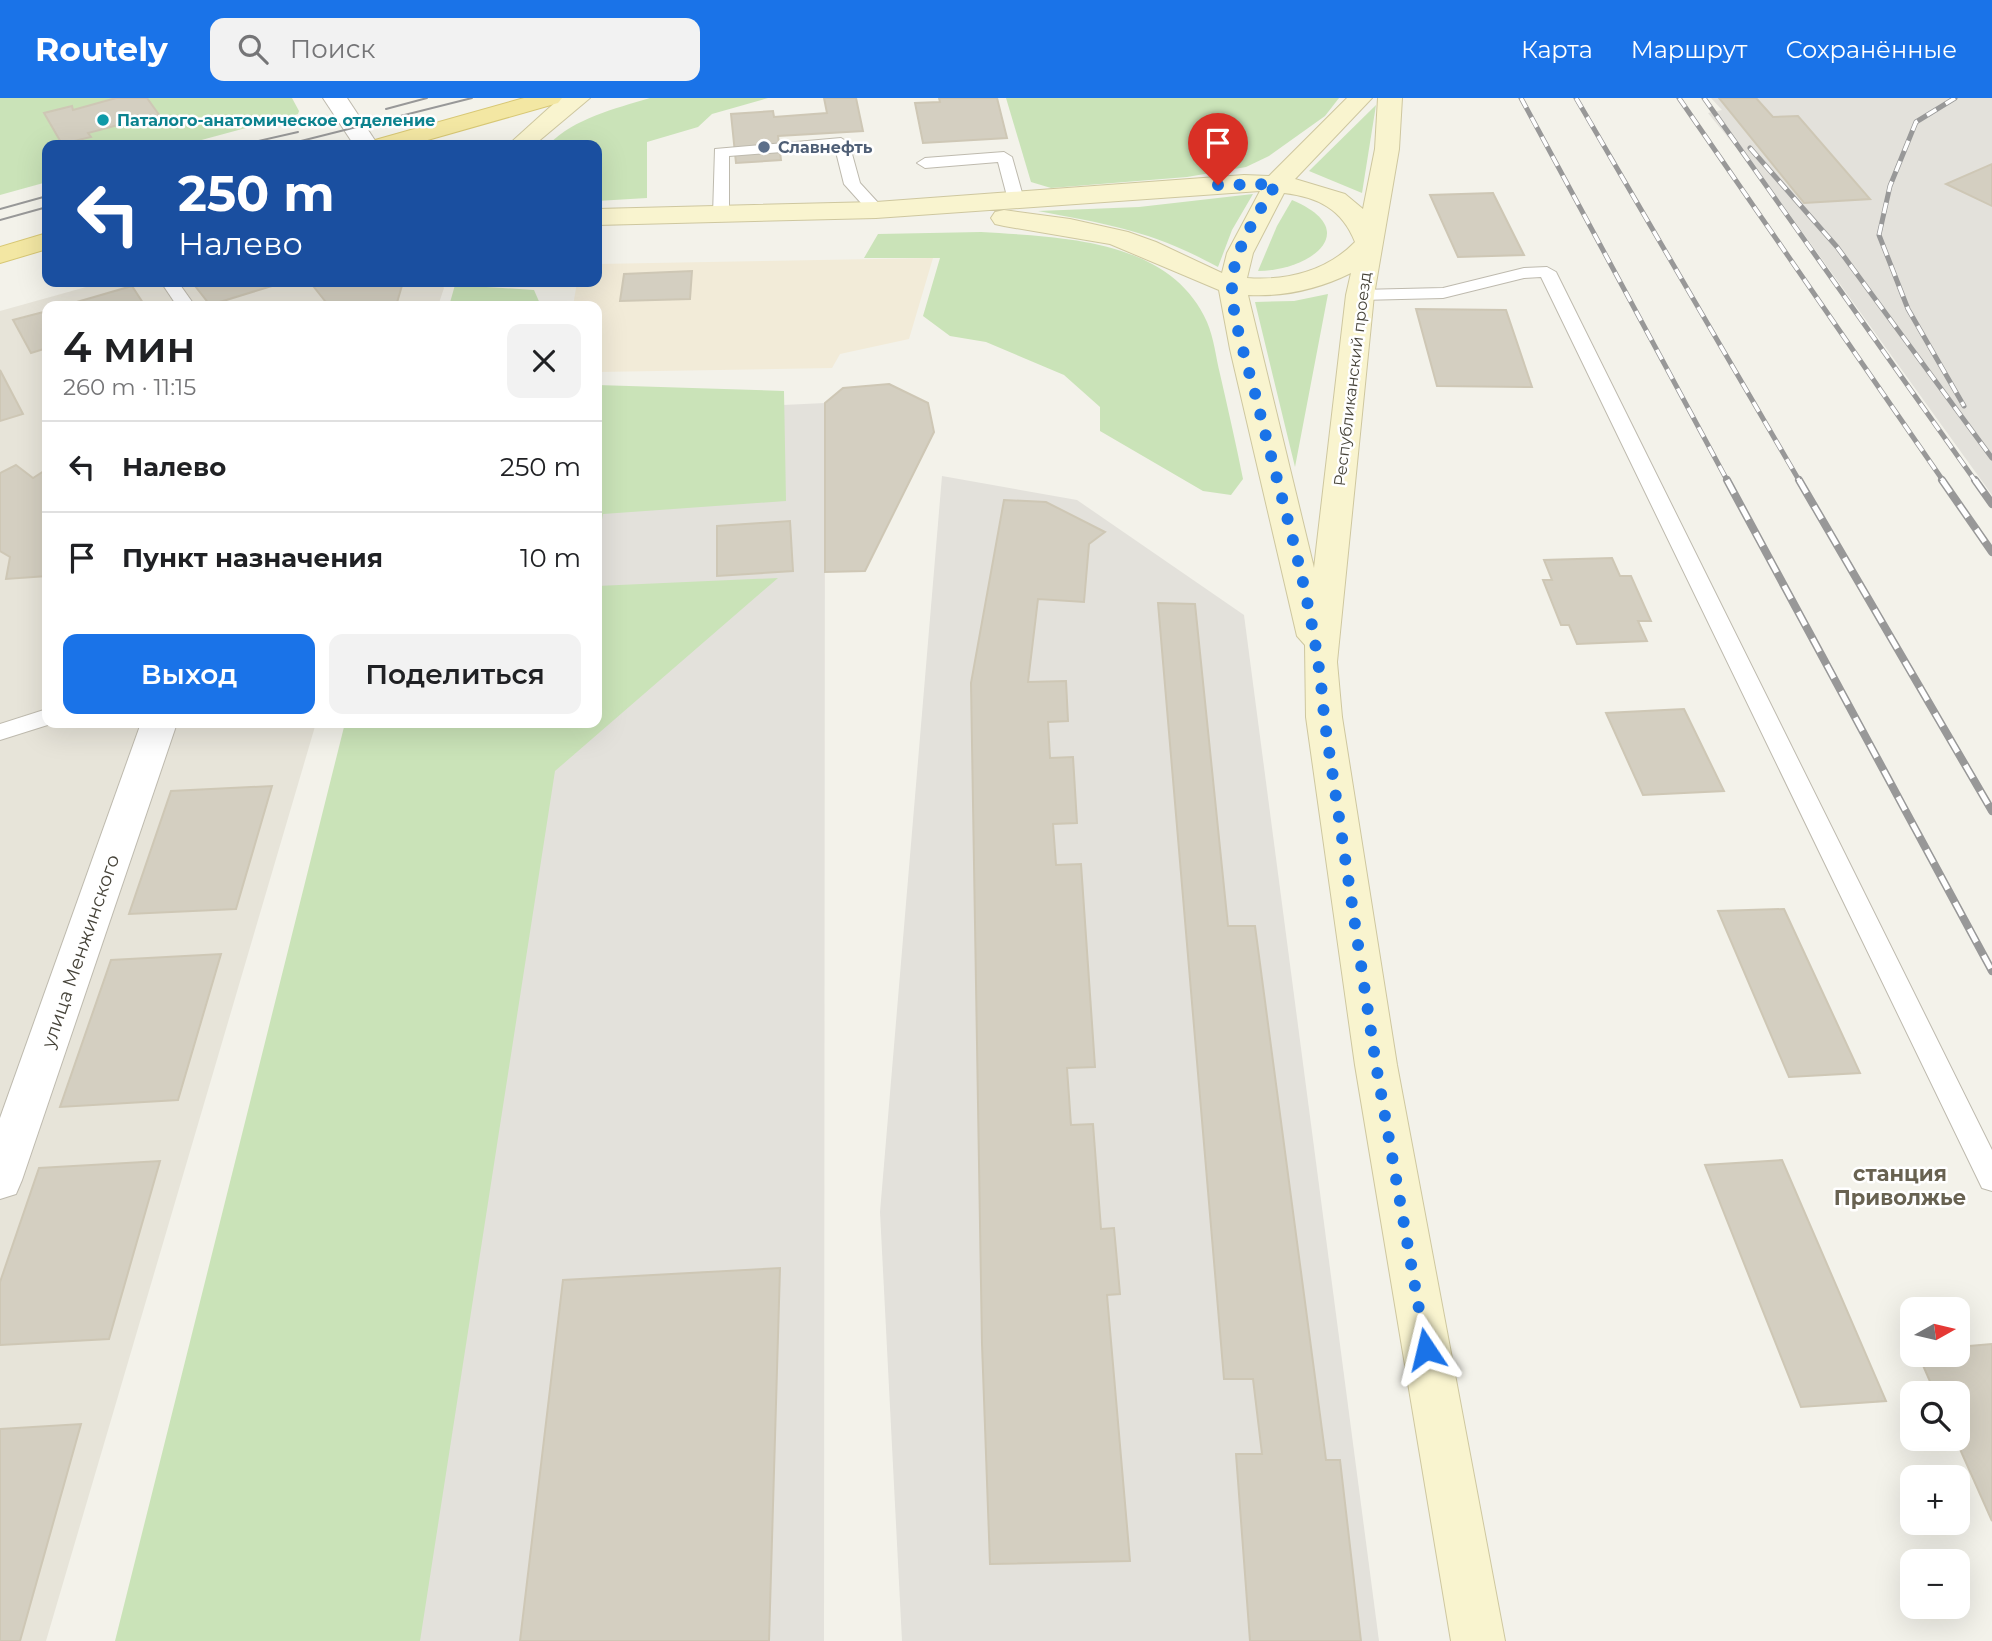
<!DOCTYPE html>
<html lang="ru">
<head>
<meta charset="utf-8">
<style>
  :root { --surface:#fff; --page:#f2f2f2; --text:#202124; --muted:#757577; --line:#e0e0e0; --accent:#1a73e8 }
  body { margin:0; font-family:Montserrat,sans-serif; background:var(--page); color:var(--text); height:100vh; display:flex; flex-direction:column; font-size:26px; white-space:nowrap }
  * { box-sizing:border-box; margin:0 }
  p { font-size:23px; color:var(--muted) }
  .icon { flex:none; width:38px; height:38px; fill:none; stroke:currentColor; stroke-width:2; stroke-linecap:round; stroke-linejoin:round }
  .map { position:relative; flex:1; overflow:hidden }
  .drawer { position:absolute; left:42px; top:203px; width:560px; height:427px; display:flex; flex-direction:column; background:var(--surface); border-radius:14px; box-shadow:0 7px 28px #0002 }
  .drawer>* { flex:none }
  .hud { position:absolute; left:42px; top:42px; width:560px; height:147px; border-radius:14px; box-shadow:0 7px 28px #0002; background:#1a4fa0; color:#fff; overflow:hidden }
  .needle { width:46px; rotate:82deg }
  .controls { position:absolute; left:1900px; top:1199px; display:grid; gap:14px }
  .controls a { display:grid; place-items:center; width:70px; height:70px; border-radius:14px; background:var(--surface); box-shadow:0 7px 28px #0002; font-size:35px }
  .pin { position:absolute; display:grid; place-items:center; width:60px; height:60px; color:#fff; margin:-72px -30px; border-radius:50% 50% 50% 0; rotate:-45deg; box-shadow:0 0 7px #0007 }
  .pin .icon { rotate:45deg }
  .me { position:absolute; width:77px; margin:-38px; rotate:350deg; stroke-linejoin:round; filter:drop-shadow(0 0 5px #0008) }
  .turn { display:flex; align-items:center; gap:24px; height:147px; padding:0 21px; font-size:32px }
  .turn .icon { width:91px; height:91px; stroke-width:2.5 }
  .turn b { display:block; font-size:49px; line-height:60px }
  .round { display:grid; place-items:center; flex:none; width:74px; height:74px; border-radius:14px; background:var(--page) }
  .summary { display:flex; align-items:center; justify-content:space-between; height:119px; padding:0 21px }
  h1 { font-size:42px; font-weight:600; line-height:52px }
  .button { display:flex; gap:14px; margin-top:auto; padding:14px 21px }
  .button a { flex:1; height:80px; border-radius:14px; background:var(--accent); color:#fff; font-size:28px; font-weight:600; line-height:80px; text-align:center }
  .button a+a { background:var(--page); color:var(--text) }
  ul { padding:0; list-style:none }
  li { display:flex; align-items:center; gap:21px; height:91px; padding:0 21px; border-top:2px solid var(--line) }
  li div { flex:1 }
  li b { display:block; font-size:26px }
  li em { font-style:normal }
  header { display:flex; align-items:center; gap:42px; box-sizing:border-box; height:98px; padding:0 35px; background:var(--accent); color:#fff }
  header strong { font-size:33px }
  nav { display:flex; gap:38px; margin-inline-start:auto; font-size:24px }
  .search { width:490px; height:63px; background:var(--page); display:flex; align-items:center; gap:18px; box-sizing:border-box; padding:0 24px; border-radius:14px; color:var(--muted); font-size:26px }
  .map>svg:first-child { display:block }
</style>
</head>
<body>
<header>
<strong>Routely</strong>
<div class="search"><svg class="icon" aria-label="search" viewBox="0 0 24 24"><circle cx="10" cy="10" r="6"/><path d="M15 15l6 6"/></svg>Поиск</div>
<nav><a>Карта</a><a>Маршрут</a><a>Сохранённые</a></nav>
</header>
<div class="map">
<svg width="1992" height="1543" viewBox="0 0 1992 1543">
  <rect width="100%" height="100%" fill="#f3f2ea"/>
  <!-- residential -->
  <polygon fill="#e7e4d9" points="104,184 440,184 444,190 438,208 47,208 47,625 316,625 46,1543 0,1543 0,213"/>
  <!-- commercial -->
  <polygon fill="#f2ebd8" points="933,160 909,241 840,256 832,270 597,274 597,208 573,208 577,184 597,184 597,166"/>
  <!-- industrial -->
  <g fill="#e3e1db">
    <polygon points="1711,0 1992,0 1992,397 1780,103 1708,15 1722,12"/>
    <polygon points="825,305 824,1543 329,1543 492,625 597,625 597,316"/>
    <polygon points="942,378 1077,402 1244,517 1379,1543 902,1543 880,1114"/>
  </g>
  <!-- green -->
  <g fill="#cae3b8">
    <polygon points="0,0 292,0 299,13 298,16 183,47 47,47 47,84 0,97"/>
    <path d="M650,0H768L712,16L698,29L647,44V100L597,103V47H548C575,20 614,11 650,0Z"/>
    <polygon points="1006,0 1339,0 1325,18 1269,58 1246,69 1187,79 1051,90 1031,84"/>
    <polygon points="1376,7 1362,95 1309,73"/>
    <path d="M1253,96L1232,132L1218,169C1152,133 1111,127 1038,113L1139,109Z"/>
    <path d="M1292,102C1365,133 1309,173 1258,173L1277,128Z"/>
    <path d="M981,134C1059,139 1170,140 1207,224C1214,240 1216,260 1220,276C1228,311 1236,346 1243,381L1231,397L1203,393L1100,333V309L1064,277L986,244L950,238L923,218L940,160H864L878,136Z"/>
    <polygon points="455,187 534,192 541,208 449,208"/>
    <polygon points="1328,196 1295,369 1255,204 1294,203"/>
    <polygon points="597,287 784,293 786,403 603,416 597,449"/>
    <polygon points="778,480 555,673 420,1543 115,1543 345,625 597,625 597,488"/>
  </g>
  <!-- building -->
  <g fill="#d4cfc1" stroke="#cec7b5" stroke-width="2">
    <polygon points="147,0 162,21 136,28 133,23 88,35 91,39 62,46 44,15 72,8 73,12 116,0"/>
    <polygon points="824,0 856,0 863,33 778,38 781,62 736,65 731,16 773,13 774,19 827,15"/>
    <polygon points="939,0 997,0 1007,40 923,45 915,5 940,4"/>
    <polygon points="1719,0 1756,0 1773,19 1798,18 1870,101 1804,105"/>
    <polygon points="1992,66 1992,108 1946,86"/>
    <polygon points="1493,95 1524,157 1458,159 1430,97"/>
    <polygon points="692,173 690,201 620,203 624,176"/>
    <polygon points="192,184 285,184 210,207"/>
    <polygon points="310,184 403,184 396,208 329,208"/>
    <polygon points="132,188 145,208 63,208"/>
    <polygon points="1416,211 1506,212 1532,289 1437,288"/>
    <polygon points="47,213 47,250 31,255 13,222"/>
    <polygon points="0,272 23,316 0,323"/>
    <polygon points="889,286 928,305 934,334 865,473 825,474 825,305 843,290"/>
    <polygon points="16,367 33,380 47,371 47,478 6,481 10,459 0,453 0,375"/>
    <polygon points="1004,402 1046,404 1105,434 1089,446 1084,504 1038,501 1028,584 1066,583 1068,623 1048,624 1050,660 1073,659 1077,725 1053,726 1056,767 1081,766 1095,969 1067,970 1071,1027 1093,1026 1101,1131 1114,1130 1120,1196 1107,1197 1130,1463 990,1466 982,1246 971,585"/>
    <polygon points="790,423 793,473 717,478 717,428"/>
    <polygon points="1612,460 1620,478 1631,478 1651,523 1638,523 1647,543 1577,546 1569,527 1561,527 1543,482 1552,482 1544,462"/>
    <polygon points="1158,505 1195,506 1228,828 1255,828 1326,1362 1340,1362 1361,1543 1250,1543 1236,1356 1262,1356 1253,1281 1224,1281"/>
    <polygon points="1684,611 1724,693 1643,697 1606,615"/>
    <polygon points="272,688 236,811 129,816 171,693"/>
    <polygon points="1784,811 1860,975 1789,979 1718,813"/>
    <polygon points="221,856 178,1002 60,1009 111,862"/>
    <polygon points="1782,1062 1886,1303 1801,1309 1705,1067"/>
    <polygon points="160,1063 109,1241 0,1247 0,1184 39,1070"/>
    <polygon points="780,1170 769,1543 520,1543 563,1182"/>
    <polygon points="1992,1246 1992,1423 1955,1340 1958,1340 1958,1295 1935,1295 1918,1256 1958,1256 1958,1249"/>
    <polygon points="81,1326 20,1543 0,1543 0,1331"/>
  </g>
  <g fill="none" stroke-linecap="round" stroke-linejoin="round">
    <!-- service casing -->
    <g stroke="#bebaae" stroke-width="2">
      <g id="service">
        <polygon points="841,40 849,45 860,85 882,109 882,115 870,115 844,86 835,50 729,58 729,117 721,122 713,117 715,51"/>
        <polygon points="1004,54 1012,59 1024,102 1022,105 1010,105 1008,102 998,64 925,70 917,65 925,60"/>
        <polygon points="1547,169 1556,174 1992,1052 1992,1093 1982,1090 1541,179 1524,180 1443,200 1360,202 1351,197 1360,192 1443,190 1524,170"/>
        <polygon points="161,184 178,184 195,208 177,208"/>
        <polygon points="47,611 47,625 54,625 0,642 0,626"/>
      </g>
    </g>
    <!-- minor casing -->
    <g stroke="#bebaae" stroke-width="2">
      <polygon id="minor" points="141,625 177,625 22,1082 16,1096 0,1101 0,1020"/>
    </g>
    <!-- tertiary casing -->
    <g stroke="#bebaae" stroke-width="2">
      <polygon id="tertiary" points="323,0 347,0 378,47 354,47"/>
    </g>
    <!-- secondary casing -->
    <g stroke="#cec79f" stroke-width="2">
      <g id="secondary">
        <polygon points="560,0 590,0 534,47 508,47"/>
        <path d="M1347,0H1372L1295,81L1345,96L1363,111L1375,51L1378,0H1402L1399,51L1374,197L1337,564L1342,619L1397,967L1505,1543H1451L1355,967L1306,619L1305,547L1297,538L1230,251L1219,192L1110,146L1004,128L995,126L991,120L995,114L1004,112L1070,121L1128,134L1156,144L1222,175L1227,155L1260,93L876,120L597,127V111L876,104L1244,77L1269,78ZM1284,95C1318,99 1342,111 1355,144C1327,173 1287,183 1247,180L1253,155ZM1351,175L1346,197L1314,470L1248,197C1283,199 1319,191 1351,175Z"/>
      </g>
    </g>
    <!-- primary casing -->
    <g stroke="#d7c774" stroke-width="2">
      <g id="primary">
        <polygon points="524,0 562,0 558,5 410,47 372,47 375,42"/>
        <polygon points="47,135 47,151 0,165 0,149"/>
      </g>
    </g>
    <!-- service -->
    <use href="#service" fill="#fff" fill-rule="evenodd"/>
    <!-- minor -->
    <use href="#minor" fill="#fff" fill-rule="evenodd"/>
    <!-- tertiary -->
    <use href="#tertiary" fill="#fff" fill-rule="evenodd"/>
    <!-- secondary -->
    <use href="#secondary" fill="#f9f4cf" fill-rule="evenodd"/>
    <!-- primary -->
    <use href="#primary" fill="#f3e7a3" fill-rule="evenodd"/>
    <!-- tram -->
    <g stroke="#989898" stroke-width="2">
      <polyline points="386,11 427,0"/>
      <polyline points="241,47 298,34"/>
      <polyline points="285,47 472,0"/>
      <polyline points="0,111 47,98"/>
      <polyline points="0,122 47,109"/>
    </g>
    <!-- rail-far1 casing -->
    <g stroke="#989898" stroke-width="5">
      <g id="rail-far1">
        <polyline points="1521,0 1728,384"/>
        <polyline points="1576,0 1800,384"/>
        <polyline points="1679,0 1944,384"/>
        <polyline points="1704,0 1976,384"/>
        <polyline points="1955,0 1916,24 1890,88 1879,137 1908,211 1964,308"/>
        <polyline points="1750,50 1837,149 1992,360"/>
      </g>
    </g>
    <!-- rail casing -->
    <g stroke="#989898" stroke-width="8">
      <g id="rail">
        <polyline points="1727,382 1992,873"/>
        <polyline points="1799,382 1992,713"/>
        <polyline points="1942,382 1992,454"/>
        <polyline points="1975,382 1992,406"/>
      </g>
    </g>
    <!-- rail-far1 -->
    <use href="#rail-far1" stroke="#fff" stroke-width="3.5" stroke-dasharray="11" stroke-linecap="butt"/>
    <!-- rail -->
    <use href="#rail" stroke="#fff" stroke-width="5" stroke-dasharray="15" stroke-linecap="butt"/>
  </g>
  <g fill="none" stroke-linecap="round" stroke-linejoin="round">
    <!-- route -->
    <path stroke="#1a73e8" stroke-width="12" stroke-dasharray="0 21.6" d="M1218,87L1276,86C1258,115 1233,152 1232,187C1231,220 1250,274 1258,307C1283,409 1317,514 1324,619L1376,967L1426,1251"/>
  </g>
  <!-- markers -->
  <circle fill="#0f9aa8" stroke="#fff" stroke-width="2.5" cx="103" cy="22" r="7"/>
  <circle fill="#5c6f8a" stroke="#fff" stroke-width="2.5" cx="764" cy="49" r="7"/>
  <g text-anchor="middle" stroke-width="5" stroke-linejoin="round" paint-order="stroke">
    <!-- far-culture labels -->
    <g font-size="16" font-weight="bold" fill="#0d838f" stroke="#fff" text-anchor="start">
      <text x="117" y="28">Паталого-анатомическое отделение</text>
    </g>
    <!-- far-service labels -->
    <g font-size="16" font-weight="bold" fill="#4e5e75" stroke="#fff" text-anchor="start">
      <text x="778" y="55">Славнефть</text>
    </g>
    <!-- far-street labels -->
    <g font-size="16" fill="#464339" stroke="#fff">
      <text transform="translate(1352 281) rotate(-83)" y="6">Республиканский проезд</text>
    </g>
    <!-- street labels -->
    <g font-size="19" fill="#464339" stroke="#fff">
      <text transform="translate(80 853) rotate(-71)" y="7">улица Менжинского</text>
    </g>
    <!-- neighbourhood labels -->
    <g font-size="21" font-weight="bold" fill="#686251" stroke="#fff">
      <text x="1900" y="1083">станция<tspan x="1900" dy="24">Приволжье</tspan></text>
    </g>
  </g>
</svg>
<div class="controls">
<a><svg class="needle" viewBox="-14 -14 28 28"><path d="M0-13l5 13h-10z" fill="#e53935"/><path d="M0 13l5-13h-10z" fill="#757577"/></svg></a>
<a><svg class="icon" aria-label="search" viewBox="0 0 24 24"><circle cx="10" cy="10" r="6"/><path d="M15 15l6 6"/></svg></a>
<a>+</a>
<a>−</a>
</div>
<div class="pin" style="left:1218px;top:87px;background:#d93025"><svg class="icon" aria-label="arrive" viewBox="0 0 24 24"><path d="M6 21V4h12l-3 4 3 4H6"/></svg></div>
<svg class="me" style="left:1426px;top:1251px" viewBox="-20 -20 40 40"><path d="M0-17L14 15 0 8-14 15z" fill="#1a73e8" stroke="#fff" stroke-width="4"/></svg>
<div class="hud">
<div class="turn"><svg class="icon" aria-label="left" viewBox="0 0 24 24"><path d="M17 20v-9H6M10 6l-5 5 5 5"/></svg><div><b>250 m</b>Налево</div></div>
</div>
<section class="drawer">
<div class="summary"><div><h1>4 мин</h1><p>260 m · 11:15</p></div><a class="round"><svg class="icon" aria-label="close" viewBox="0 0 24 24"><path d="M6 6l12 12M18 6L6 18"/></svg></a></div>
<ul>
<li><svg class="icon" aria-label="left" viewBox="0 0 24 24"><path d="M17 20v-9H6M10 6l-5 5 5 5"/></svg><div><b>Налево</b></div><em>250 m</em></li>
<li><svg class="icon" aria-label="arrive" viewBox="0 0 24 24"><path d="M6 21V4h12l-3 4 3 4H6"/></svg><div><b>Пункт назначения</b></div><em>10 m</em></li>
</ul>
<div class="button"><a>Выход</a><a>Поделиться</a></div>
</section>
</div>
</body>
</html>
